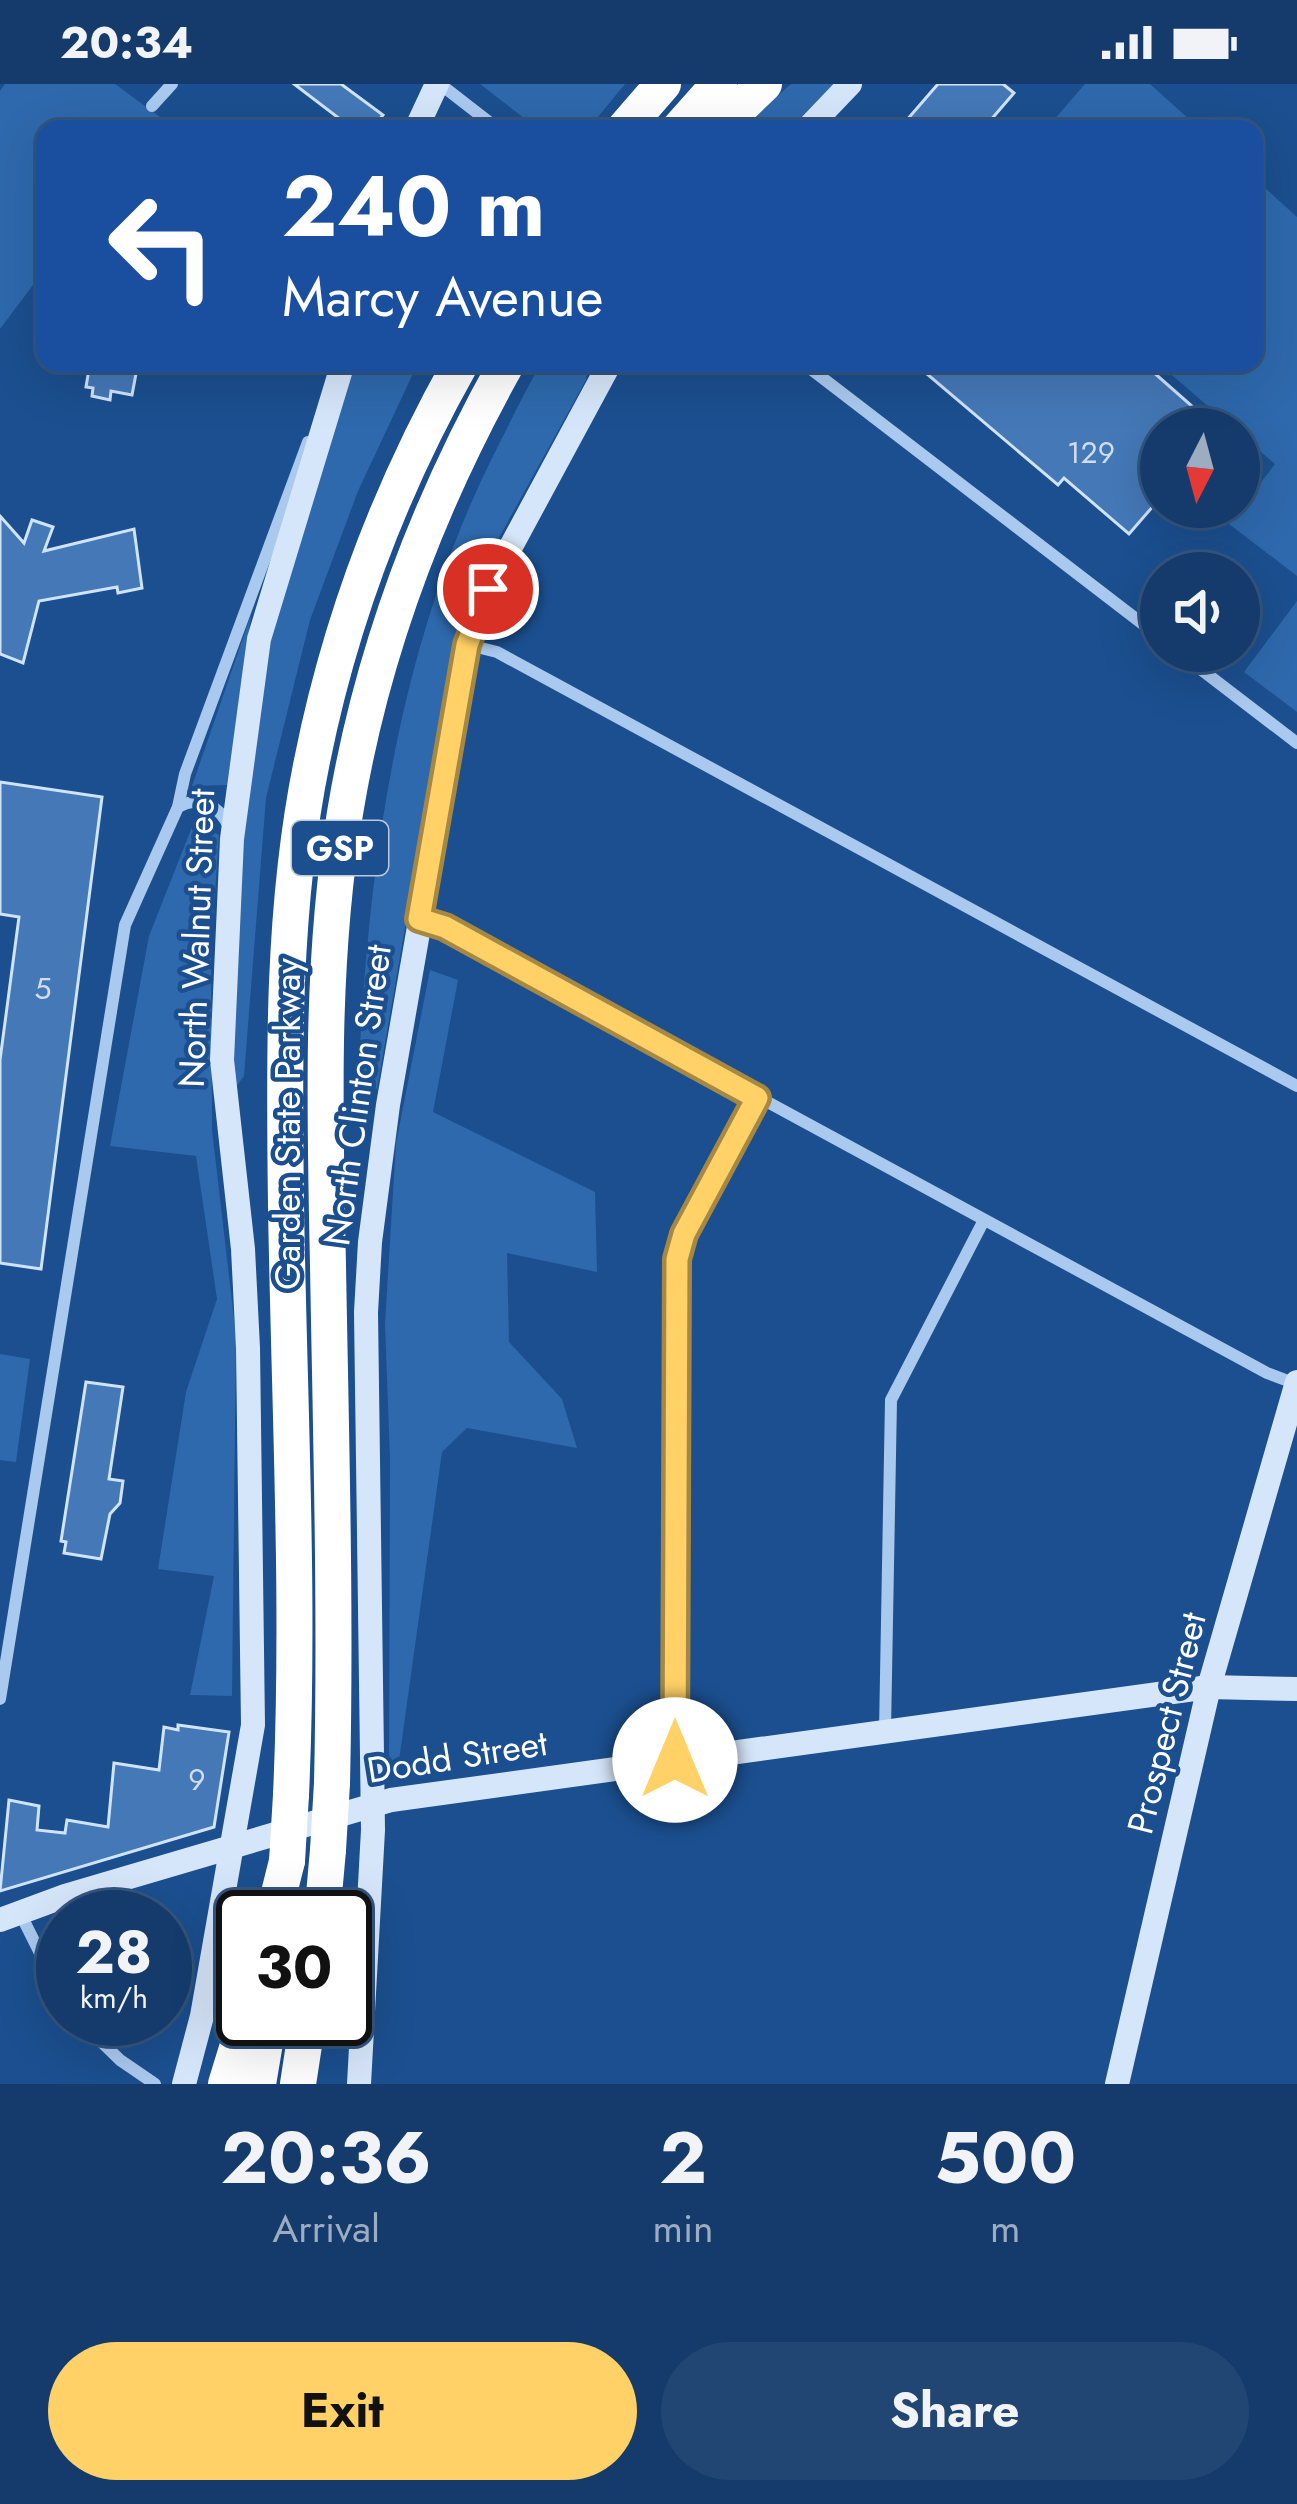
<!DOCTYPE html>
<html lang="en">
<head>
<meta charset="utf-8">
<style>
  :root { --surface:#143b6b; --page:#214673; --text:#f1f3f6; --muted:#9dadc1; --line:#33557e; --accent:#ffd166 }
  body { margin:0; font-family:Jost,sans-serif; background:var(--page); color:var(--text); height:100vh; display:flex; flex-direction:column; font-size:45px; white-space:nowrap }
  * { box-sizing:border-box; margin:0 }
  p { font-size:39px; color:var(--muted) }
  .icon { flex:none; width:66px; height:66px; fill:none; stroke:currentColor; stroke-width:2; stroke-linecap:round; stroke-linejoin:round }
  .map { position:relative; height:2000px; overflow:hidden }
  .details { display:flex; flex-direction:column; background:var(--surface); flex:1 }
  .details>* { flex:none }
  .hud { position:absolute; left:36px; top:36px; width:1227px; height:252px; border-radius:24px; box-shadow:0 12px 48px #0002,0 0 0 3px var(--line); background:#1a4fa0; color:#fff; overflow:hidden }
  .needle { width:78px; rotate:186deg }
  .controls { position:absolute; left:1140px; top:324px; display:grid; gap:24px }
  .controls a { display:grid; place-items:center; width:120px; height:120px; border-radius:50%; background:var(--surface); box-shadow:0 12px 48px #0002,0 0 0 3px var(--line); font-size:60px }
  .speed { position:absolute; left:36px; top:1806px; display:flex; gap:24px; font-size:60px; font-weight:700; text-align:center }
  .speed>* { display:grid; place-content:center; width:156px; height:156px; border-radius:50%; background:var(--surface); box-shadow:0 12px 48px #0002,0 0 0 3px var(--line); line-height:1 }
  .speed small { font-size:30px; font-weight:400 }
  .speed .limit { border:6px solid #111; border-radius:18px; background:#fff; color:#111 }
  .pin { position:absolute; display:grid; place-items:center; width:102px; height:102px; color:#fff; margin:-51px; border:6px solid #fff; border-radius:50%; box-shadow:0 3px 12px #0007 }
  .me { position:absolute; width:132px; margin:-66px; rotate:0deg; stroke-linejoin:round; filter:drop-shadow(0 0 9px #0008) }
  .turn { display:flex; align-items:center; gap:42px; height:252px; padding:0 48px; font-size:54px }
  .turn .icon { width:156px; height:156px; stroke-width:2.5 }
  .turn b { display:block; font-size:84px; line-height:102px }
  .eta { display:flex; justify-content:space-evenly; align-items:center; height:204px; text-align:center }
  .eta b { font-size:72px; font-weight:700; line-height:84px }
  .primary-button { display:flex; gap:24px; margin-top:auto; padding:24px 48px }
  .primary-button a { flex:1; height:138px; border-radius:72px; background:var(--accent); color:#111; font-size:48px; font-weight:700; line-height:138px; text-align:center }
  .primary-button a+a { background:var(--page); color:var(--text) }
  .status { display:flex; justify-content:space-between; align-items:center; height:84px; padding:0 60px; background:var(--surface); direction:ltr }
  .status svg { height:33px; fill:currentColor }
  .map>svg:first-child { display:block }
</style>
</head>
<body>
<div class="status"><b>20:34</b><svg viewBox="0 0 49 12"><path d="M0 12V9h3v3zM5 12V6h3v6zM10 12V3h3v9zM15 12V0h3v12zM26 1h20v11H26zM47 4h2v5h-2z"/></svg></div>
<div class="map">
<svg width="1297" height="2000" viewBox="0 0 1297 2000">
  <rect width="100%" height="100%" fill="#1b4f8f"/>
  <!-- green -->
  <g fill="#2e69ad">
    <polygon points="5,0 115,0 160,33 151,45 45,45 45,185 0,245 0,7"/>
    <polygon points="480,0 625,0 588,45 538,45"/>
    <polygon points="791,0 834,0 792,45 741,45"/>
    <polygon points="1085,0 1150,0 1200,45 1046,45"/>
    <polygon points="1254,94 1297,133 1297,492 1229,440 1275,380 1158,279 1254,279"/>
    <path d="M355,279H418L358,407L310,536L266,714L244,992L232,1008C238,871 240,731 261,596C278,487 319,382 355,279Z"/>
    <path d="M542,279H588L586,296L496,459L452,574L377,1005L358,1000C368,779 397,560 499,360C513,333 526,304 542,279Z"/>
    <polygon points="1297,517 1297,628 1244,588"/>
    <polygon points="251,531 227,701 192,702"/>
    <polygon points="194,738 219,751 211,868 212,1046 236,1252 232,1612 190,1611 214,1492 158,1485 186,1308 217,1215 196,1072 110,1062 149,852"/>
    <polygon points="430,886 458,896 433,1028 595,1108 597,1188 507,1169 509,1258 562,1315 577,1364 467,1344 442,1368 397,1691 389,1692 390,1375 385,1240 396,1059"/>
    <polygon points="0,1270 30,1275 16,1378 0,1376"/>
  </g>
  <!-- building -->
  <g fill="#4478b7" stroke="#cfe3fa" stroke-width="3">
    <polygon points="294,0 341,0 383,31 372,45 353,45"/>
    <polygon points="938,0 1003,0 1014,9 983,45 899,45"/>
    <polygon points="90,279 138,279 132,311 111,307 110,316 92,312 93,304 86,303"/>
    <polygon points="914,279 1143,279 1218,345 1161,345 1161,413 1129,450 1064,394 1058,401"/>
    <polygon points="0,432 24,459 32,436 53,443 44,467 134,445 142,504 118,509 117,503 39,517 23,579 0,570"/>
    <polygon points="0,698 102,713 41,1185 0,1179 0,976 19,833 0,830"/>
    <polygon points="86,1298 123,1303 109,1395 123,1397 120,1419 110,1430 101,1475 64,1469 66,1458 61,1457"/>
    <polygon points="178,1641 229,1648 214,1743 0,1807 9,1716 39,1722 37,1746 65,1749 67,1736 108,1743 114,1679 159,1686 164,1643 178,1646"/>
  </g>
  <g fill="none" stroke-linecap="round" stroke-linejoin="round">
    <!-- street -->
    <g stroke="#a9c9ee" stroke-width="12">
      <polyline points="440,0 498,45"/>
      <polyline points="152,22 172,0"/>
      <polyline points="803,279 1161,554"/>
      <polyline points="469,561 497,568 1297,1002"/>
      <polyline points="1177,567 1297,659"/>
      <path d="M178,723C199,711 220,722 229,743"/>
      <polyline points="421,835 445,843 1267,1289 1296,1300"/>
      <polyline points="0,1615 125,841 178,723 185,690 308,358"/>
      <polyline points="885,1647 891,1316 984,1136"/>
      <polyline points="675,1676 677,1175 684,1150 757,1014"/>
      <polyline points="20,1829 63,1915"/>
      <polyline points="78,1935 120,1976 155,2000"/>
    </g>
    <!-- secondary -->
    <g stroke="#d6e6fa" stroke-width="24">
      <polyline points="416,45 437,0"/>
      <polyline points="807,45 850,0"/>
      <polyline points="0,1836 65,1812 391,1716 1209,1603 1297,1605"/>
      <polyline points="184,2000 202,1932 253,1641 248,1264 243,1165 222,976 232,755 259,555 343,279"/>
      <polyline points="359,2000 373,1746 366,1228 370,1158 388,1021 470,550 488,505 610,279"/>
      <polyline points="1117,2000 1209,1603 1297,1298"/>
    </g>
    <!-- highway -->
    <g stroke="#fff" stroke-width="36">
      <polyline points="624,45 663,0"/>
      <polyline points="679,45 719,0"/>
      <polyline points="717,45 764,0"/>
      <path d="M332,1699C336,1527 331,1355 328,1182C325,1031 320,879 345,729C371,571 429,418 507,279"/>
      <path d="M291,1711C300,1515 289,1317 286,1121C284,973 282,823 312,677C340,537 391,403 461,279"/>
      <polyline points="273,1833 287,1777"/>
      <polyline points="322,1833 328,1766"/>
      <polyline points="226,2000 246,1935"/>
      <polyline points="258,2000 269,1935"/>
      <polyline points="298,2000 308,1935"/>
    </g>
    <!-- highway-bridge -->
    <g stroke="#fff" stroke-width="36">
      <polyline points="328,1766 332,1699"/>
      <polyline points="287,1777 291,1711"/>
    </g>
  </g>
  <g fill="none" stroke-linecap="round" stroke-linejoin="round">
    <!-- route casing -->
    <g stroke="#a68842" stroke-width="30">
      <polyline id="route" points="488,505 467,561 419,835 445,843 757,1014 684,1150 677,1175 675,1676"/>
    </g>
    <!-- route -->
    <use href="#route" stroke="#ffd166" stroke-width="21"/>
  </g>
  <g text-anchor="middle" stroke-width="9" stroke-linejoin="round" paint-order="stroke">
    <!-- number labels -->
    <g font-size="30" fill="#d0dded">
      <text x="1091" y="379">129</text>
      <text x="43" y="915">5</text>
      <text x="197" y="1706">9</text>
    </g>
    <!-- shield labels -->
    <rect fill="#1b4f8f" stroke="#bbcadd" stroke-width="3" x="292" y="737" width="96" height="54" rx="9"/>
    <g font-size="33" font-weight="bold" fill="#fff">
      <text x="340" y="776">GSP</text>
    </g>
    <!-- street labels -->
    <g font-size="36" fill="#fff" stroke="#1b4f8f">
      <text transform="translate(196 854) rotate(-88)" y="13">North Walnut Street</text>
      <text transform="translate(357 1011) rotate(-82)" y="13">North Clinton Street</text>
      <text transform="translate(287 1040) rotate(-90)" y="13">Garden State Parkway</text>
      <text transform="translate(1166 1639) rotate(-76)" y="13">Prospect Street</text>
      <text transform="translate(457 1672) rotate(-9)" y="13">Dodd Street</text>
    </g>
  </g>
</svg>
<div class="controls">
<a><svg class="needle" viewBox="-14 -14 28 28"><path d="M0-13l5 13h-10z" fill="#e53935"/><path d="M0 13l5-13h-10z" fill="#9dadc1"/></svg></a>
<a><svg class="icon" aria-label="sound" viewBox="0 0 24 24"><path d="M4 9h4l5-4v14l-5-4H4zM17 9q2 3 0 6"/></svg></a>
</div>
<div class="speed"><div>28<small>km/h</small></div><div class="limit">30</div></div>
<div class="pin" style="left:488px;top:505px;background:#d93025"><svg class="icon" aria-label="arrive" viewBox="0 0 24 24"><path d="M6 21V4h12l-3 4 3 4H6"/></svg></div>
<svg class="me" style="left:675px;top:1676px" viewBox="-20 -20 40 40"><circle r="19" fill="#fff"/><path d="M0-13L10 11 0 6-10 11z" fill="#ffd166"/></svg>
<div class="hud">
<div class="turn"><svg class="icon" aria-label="left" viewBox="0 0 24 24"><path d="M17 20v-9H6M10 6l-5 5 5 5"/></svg><div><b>240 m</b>Marcy Avenue</div></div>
</div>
</div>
<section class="details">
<div class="eta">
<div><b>20:36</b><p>Arrival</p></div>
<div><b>2</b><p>min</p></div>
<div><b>500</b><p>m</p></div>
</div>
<div class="primary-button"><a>Exit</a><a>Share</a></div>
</section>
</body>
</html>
